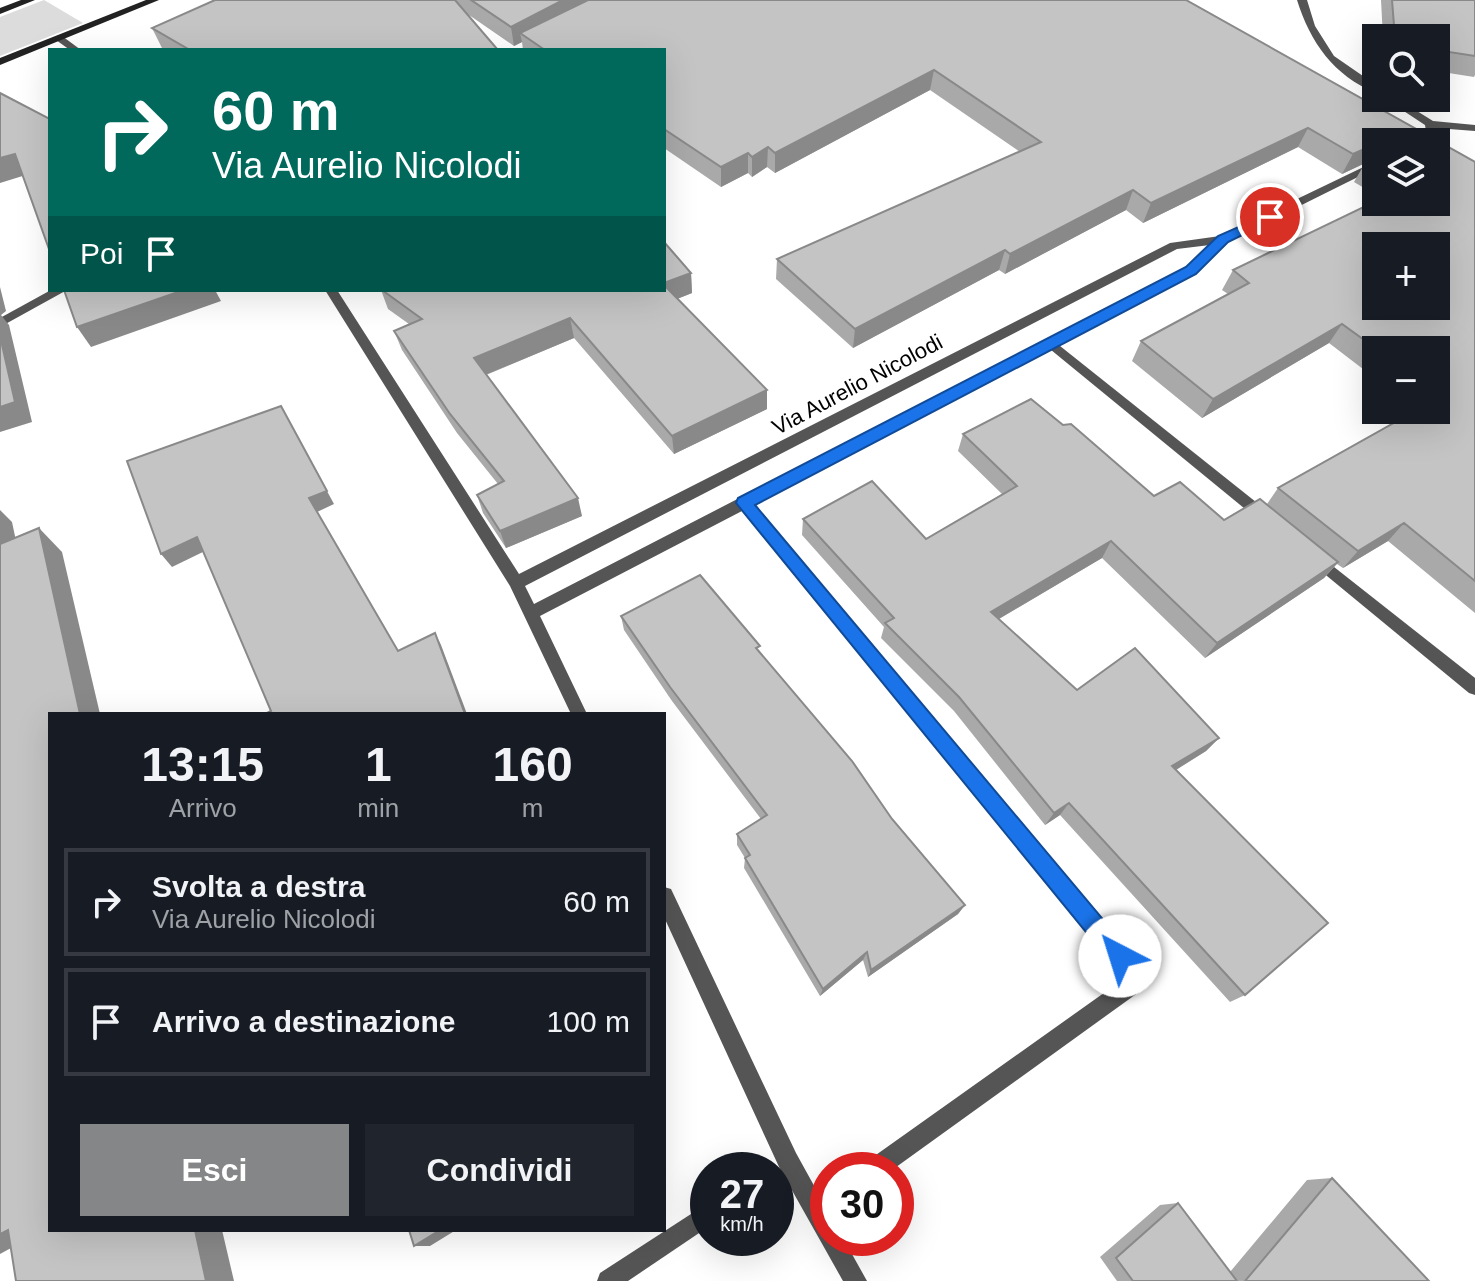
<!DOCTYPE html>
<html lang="it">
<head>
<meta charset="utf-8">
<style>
  :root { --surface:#171b24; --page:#20242c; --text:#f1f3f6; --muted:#9ea1a6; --line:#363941; --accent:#858687 }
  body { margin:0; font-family:Arial,sans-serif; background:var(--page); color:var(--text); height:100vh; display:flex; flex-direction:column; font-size:30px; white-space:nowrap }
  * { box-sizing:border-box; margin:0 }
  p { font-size:26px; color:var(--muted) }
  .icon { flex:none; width:44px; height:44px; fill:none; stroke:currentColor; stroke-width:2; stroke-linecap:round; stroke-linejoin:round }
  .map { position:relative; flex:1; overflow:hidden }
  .details { position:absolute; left:48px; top:712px; width:618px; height:520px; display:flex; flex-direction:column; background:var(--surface); border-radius:0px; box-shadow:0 8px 32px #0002 }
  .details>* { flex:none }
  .guide { position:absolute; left:48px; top:48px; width:618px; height:244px; border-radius:0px; box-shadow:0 8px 32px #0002; background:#00695c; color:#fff; overflow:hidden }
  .fabs { position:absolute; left:1362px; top:24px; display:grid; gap:16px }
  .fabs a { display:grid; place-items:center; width:88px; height:88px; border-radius:0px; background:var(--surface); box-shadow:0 8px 32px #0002; font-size:40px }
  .speed { position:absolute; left:690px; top:1152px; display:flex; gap:16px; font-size:40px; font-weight:700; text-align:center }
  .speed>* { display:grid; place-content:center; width:104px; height:104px; border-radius:50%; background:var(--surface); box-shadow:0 8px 32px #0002; line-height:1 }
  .speed small { font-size:20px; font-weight:400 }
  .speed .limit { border:12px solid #d22; background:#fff; color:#111 }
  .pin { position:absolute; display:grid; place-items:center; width:68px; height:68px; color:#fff; margin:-34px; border:4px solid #fff; border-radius:50%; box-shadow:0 2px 8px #0007 }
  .me { position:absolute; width:88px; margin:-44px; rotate:320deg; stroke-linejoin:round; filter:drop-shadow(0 0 6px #0008) }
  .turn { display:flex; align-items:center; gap:28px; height:168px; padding:0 32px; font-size:36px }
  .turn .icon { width:104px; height:104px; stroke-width:2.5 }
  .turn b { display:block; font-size:56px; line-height:68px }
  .then { display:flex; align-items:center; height:76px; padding:0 32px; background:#0003; gap:16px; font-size:30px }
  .eta { display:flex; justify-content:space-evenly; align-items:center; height:136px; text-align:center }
  .eta b { font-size:48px; font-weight:800; line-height:56px }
  .button { display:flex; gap:16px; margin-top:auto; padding:16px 32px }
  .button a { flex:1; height:92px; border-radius:0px; background:var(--accent); color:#fff; font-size:32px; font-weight:800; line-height:92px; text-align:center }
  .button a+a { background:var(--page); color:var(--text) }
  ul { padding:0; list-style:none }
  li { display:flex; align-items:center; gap:24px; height:108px; margin:0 16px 12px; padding:0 16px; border:4px solid var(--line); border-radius:0px }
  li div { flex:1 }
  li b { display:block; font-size:30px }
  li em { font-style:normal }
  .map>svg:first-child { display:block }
</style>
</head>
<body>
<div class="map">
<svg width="1475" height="1281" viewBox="0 0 1475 1281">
  <rect width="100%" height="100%" fill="#fff"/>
  <!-- green -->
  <polygon fill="#dcdcdc" points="44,0 83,23 0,56 0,17"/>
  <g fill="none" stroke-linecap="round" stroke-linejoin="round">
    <!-- lane -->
    <g fill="#555" fill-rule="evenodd">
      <polygon points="1050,338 1271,514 1273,518 1271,522 1261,522 1045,345 1045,339"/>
      <polygon points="1315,552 1475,678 1475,695 1469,693 1310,562 1307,558"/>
    </g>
    <!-- street -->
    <g fill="#555" fill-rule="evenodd">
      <path d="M1297,0H1307L1315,26L1334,56L1376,85V93C1334,76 1310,42 1297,0Z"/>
      <polygon points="56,36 62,36 81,50 70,50 56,40"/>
      <polygon points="1384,98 1396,98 1433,121 1475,125 1475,131 1436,128 1435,134 1424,142 1412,142 1426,131 1425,125"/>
      <path d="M1376,161V168L1227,242L1195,273L754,504L1146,973L1149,980L1146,987L892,1170H863L866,1162L1125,978L742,511L540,616L587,714H571L510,586L325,290H337L519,574L1170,243L1220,236ZM1210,245L1187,267L534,604L525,586L1177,249Z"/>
      <polygon points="51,290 67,290 0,327 0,318"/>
      <polygon points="664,887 671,889 796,1153 828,1211 828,1238 843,1238 867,1281 843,1281 780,1169 664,917"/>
      <polygon points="708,1203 708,1227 628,1281 597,1281 600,1273"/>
    </g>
    <!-- secondary -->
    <g fill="#222" fill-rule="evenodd">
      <polygon points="21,0 35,0 0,14 0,8"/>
      <polygon points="146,0 159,0 0,65 0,58"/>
    </g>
  </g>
  <!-- wall -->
  <g fill="#a9a9a9">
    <polygon points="215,0 1186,0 1475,162 1475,613 1388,541 1343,568 1337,564 1324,578 1205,658 1102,558 999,619 1077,690 1219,738 1206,751 1176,770 1245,995 1230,1002 1060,815 1045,825 954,711 881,638 884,627 802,535 803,519 926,539 1002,494 958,451 963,434 1063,425 1154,496 1224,520 1267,504 1278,488 1436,410 1436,350 1376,350 1376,379 1329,343 1202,418 1132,361 1141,341 1228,294 1222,290 1233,270 1436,202 1436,142 1376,142 1376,195 1354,182 1365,163 1342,174 1298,147 1143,223 1126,210 1005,274 999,270 853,348 776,279 777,259 1020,152 930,90 775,173 767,167 752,177 748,173 721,187 664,148 664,50 523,50 522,42 514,46 469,15 498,50 165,50 162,48 152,28"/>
    <polygon points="1381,0 1475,0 1475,75 1474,77 1436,71 1436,38 1383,38"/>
    <polygon points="691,273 692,293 677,299 767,409 674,454 574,338 486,375 582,516 506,548 483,513 477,495 498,484 457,433 402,350 394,331 409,324 388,309 381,290"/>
    <polygon points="621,616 760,653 892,819 965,905 958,914 868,977 863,960 820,996 744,868 745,858 737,845 737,834 761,819 672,701 624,630"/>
    <polygon points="1332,1178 1429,1281 1117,1281 1100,1257 1160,1205 1178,1203 1230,1272 1307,1180"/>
  </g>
  <!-- shaded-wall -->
  <g fill="#898989">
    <polygon points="563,0 604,0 520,33 522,42 514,46 511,27"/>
    <polygon points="934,70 930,90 775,173 775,153"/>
    <polygon points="1308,128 1298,147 1143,223 1151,203"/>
    <polygon points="1376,144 1376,158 1342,174 1353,154"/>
    <polygon points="768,147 767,167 752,177 752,157"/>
    <polygon points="748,153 748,173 721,187 721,167"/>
    <polygon points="15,154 29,174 0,183 0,158"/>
    <polygon points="1133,190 1126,210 1005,274 1010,254"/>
    <polygon points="1005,250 999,270 853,348 855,329"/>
    <polygon points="691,273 692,293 664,304 664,283"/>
    <polygon points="0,287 6,311 1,315 9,325 32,422 0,432"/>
    <polygon points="184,290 215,290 221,301 91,347 77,327"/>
    <polygon points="570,318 574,338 480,377 474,358"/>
    <polygon points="1342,324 1329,343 1202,418 1213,399"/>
    <polygon points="767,390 767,409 674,454 672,436"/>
    <polygon points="281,406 334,504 317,512 309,498"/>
    <polygon points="578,498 582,516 506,548 500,531"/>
    <polygon points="0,510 12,522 22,569 0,549"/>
    <polygon points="1404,523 1388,541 1343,568 1358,551"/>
    <polygon points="39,528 62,552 100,714 80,714"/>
    <polygon points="197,537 207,550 172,567 161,554"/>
    <polygon points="1111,541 1102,558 985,627 991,612"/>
    <polygon points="1338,562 1324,578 1205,658 1217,643"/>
    <polygon points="435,633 441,645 467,714 465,714"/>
    <polygon points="1219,738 1206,751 1161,779 1172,766"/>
    <polygon points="1069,803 1060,815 1045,825 1054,813"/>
    <polygon points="965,905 958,914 868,977 871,970"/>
    <polygon points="867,952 863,960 820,996 823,989"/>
    <polygon points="8,1230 44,1230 0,1254 0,1234"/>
    <polygon points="195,1230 222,1230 234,1281 206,1281"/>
    <polygon points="440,1230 456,1230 430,1246 414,1246"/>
  </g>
  <!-- building -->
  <g fill="#c4c4c4" stroke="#898989" stroke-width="2" fill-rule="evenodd">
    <polygon points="215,0 455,0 498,50 190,50 152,28"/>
    <polygon points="471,0 563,0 511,27"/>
    <path d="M588,0H1186L1475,162V581L1404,523L1358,551L1278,488L1417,410H1436V400L1441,397L1436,393V350H1378L1342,324L1213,399L1141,341L1249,283L1233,270L1376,201V202H1436V142H1389L1388,138L1380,142H1376V144L1353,154L1308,128L1151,203L1133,190L1010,254L1005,250L855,329L777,259L1041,142L934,70L775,153L768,147L752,157L748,153L721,167L664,129V50H545L520,33ZM1376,246H1436V306H1376Z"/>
    <polygon points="1392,0 1475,0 1475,56 1436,50 1436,38 1395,38"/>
    <polygon points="0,93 50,119 50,252 15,154 0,158"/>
    <polygon points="1376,157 1376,168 1366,162"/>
    <polygon points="664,242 691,273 664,283"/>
    <polygon points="664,285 767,390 672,436 570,318 474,358 578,498 500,531 477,495 504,481 450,414 394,331 422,319 382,290 664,290"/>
    <polygon points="64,290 184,290 77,327"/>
    <polygon points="0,336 15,402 0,407"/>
    <polygon points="1031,399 1063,425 1071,424 1154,496 1180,482 1224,520 1260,499 1338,562 1217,643 1111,541 991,612 1077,690 1135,648 1219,738 1172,766 1328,923 1245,995 1069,803 1054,813 959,697 885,623 894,618 803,519 872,481 926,539 1017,486 963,434"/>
    <polygon points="281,406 327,491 309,498 398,651 435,633 465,714 265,714 271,711 197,537 161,554 127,461"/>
    <polygon points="39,528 80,714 50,714 50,1230 195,1230 206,1281 16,1281 8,1230 0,1234 0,544"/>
    <polygon points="700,575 760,646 756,648 852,761 892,819 965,905 871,970 867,952 823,989 745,858 750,855 737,834 767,815 670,687 621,616"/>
    <polygon points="1332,1178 1429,1281 1245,1281"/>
    <polygon points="1178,1203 1237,1281 1133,1281 1116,1258"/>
    <polygon points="409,1230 440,1230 414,1246"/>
  </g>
  <!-- route -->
  <polygon fill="#1a73e8" stroke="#114b97" stroke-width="2" points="1270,213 1277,217 1275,219 1228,242 1196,274 755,505 1127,948 1131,956 1127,964 1120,967 1112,964 736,503 738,498 1186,267 1218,236"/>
  <g text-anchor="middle" stroke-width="6" stroke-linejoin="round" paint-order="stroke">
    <!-- street labels -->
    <g font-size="22" fill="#000" stroke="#fff">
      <text transform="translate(857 384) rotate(-28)" y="8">Via Aurelio Nicolodi</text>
    </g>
  </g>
</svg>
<div class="fabs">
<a><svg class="icon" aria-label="search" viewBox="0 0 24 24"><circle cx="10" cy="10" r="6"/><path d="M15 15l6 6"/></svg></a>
<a><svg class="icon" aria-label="layers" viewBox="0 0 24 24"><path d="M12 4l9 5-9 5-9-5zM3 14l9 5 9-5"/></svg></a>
<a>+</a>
<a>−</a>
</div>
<div class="speed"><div>27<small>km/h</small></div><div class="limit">30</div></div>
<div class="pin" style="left:1270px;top:217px;background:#d93025"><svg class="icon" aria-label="arrive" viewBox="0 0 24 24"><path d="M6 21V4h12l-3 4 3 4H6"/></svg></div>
<svg class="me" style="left:1120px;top:956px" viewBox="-20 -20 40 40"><circle r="19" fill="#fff"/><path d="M0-13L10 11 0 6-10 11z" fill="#1a73e8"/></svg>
<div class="guide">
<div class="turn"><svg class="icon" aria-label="right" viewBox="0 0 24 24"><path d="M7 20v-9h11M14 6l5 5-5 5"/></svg><div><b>60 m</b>Via Aurelio Nicolodi</div></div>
<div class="then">Poi<svg class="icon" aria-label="arrive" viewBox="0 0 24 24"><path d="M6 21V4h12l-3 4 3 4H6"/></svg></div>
</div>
<section class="details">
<div class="eta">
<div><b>13:15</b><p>Arrivo</p></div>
<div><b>1</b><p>min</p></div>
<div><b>160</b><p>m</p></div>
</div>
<ul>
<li><svg class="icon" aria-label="right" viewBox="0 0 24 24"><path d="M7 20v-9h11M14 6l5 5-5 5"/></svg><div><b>Svolta a destra</b><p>Via Aurelio Nicolodi</p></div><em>60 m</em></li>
<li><svg class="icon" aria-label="arrive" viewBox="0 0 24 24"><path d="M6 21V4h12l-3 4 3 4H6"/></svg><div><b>Arrivo a destinazione</b></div><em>100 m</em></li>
</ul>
<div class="button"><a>Esci</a><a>Condividi</a></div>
</section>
</div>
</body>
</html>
